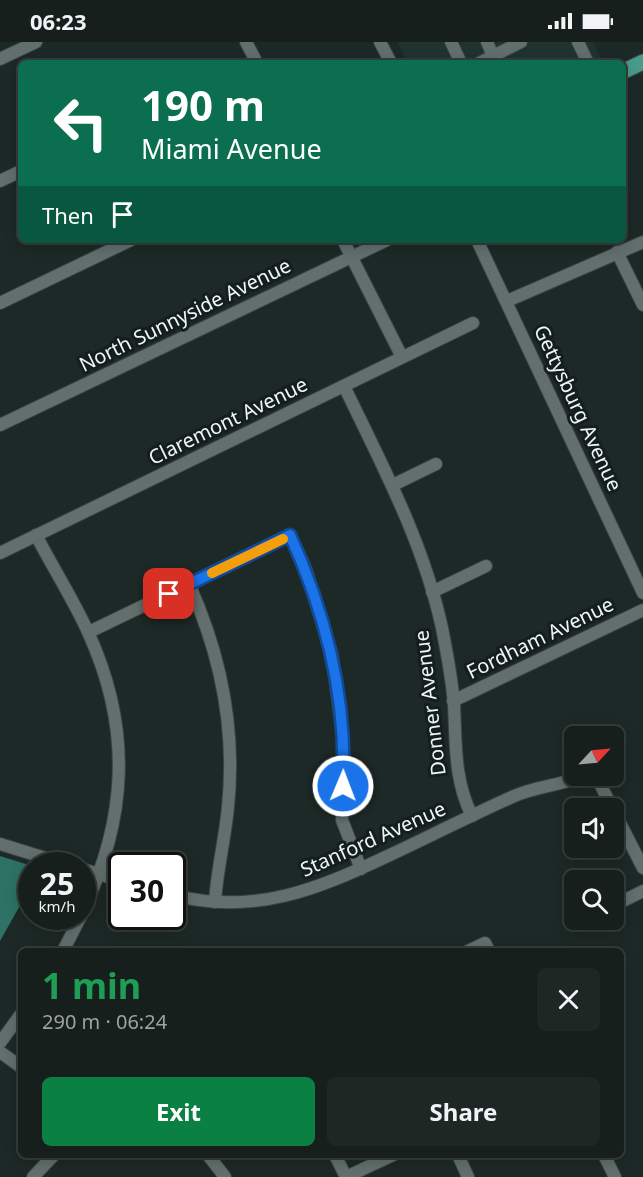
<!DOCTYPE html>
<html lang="en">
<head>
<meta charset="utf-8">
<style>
  :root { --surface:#161f1c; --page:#1f2725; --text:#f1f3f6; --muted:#9ea2a3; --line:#353d3b; --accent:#0b8043 }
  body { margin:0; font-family:"Noto Sans",sans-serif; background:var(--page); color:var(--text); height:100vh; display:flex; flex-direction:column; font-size:22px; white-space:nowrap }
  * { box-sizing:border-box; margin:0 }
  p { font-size:20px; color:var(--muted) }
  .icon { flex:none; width:33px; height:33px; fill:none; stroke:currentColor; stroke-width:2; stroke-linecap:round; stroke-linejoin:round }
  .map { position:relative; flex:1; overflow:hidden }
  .details { position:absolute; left:18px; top:906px; width:606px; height:210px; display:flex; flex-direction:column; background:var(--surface); border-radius:9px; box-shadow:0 3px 15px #0003,0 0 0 2px var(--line) }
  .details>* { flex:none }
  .top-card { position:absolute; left:18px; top:18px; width:608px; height:183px; border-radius:9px; box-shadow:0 3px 15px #0003,0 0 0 2px var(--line); background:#0b6e4f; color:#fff; overflow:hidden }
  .needle { width:39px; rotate:64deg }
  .controls { position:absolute; left:564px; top:684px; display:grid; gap:12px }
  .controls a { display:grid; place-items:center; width:60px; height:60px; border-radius:9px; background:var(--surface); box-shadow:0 3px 15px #0003,0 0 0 2px var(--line); font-size:30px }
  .speed { position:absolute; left:18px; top:810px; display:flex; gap:12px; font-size:30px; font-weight:700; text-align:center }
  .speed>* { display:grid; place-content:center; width:78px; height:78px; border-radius:50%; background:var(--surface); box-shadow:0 3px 15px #0003,0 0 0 2px var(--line); line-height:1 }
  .speed small { font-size:15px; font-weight:400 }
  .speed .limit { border:3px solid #111; border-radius:9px; background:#fff; color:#111 }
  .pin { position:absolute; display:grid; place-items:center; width:51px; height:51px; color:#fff; margin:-26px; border-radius:12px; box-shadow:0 3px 9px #0006 }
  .me { position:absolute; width:66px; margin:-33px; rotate:1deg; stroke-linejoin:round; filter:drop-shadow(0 0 4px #0008) }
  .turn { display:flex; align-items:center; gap:21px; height:126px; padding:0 24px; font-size:27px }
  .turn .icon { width:78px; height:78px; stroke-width:2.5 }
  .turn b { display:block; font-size:42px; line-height:51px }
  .then { display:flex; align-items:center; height:57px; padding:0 24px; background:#0003; gap:12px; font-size:22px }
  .round { display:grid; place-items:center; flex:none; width:63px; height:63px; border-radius:9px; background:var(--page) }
  .head { display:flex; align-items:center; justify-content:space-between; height:102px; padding:0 24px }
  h1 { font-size:36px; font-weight:700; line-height:45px; color:#1e9e55 }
  .action { display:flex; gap:12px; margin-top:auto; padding:12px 24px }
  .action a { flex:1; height:69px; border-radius:9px; background:var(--accent); color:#fff; font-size:24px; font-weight:700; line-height:69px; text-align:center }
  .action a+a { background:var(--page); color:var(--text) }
  .status { display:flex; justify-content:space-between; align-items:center; height:42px; padding:0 30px; background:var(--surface); direction:ltr }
  .status svg { height:16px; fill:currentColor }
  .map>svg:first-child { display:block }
</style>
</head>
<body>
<div class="status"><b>06:23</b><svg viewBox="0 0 49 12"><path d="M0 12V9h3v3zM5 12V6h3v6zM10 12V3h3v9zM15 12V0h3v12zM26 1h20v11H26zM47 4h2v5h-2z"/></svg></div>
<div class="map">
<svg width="643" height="1135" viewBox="0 0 643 1135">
  <rect width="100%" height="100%" fill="#1d2926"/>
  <!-- built -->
  <polygon fill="#20332f" points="397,0 593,0 603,20 408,21"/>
  <!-- water -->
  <polygon fill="#2e7265" points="0,814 32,824 31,844 0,899"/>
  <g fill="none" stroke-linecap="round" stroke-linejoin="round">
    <!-- minor casing -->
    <g stroke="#3a4442" stroke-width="14">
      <g id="minor">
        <polyline points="246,0 257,21"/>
        <polyline points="380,0 391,21"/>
        <polyline points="451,0 461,21"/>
        <polyline points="487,0 493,14"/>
        <polyline points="578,0 588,21"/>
        <polyline points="0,17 36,0"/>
        <polyline points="479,21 521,0"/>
        <polyline points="0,139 21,129"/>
        <polyline points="343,198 402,315"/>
        <polyline points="477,198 643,551"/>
        <polyline points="617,210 643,263"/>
        <polyline points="507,259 643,200"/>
        <polyline points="0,261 131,198"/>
        <path d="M344,344C382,423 423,499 442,586C447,611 452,637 454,663C456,702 454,738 472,774"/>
        <polyline points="0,383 387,198"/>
        <polyline points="393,443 436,422"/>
        <path d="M36,493C53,526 73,557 88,590C132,686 128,776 82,871"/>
        <polyline points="0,511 473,281"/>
        <path d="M189,542C221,613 236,687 228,765C225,797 217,828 215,860"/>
        <polyline points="432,550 486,524"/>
        <polyline points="89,590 290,493 306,528 332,613 343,696 342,778 361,827"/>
        <polyline points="453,659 643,568"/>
        <polyline points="596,734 643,826"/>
        <polyline points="0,802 71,824"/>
        <polyline points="82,827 122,839"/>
        <path d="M172,853C256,874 318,847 392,812C432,793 472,773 512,755C535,744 560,744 582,734"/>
        <polyline points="623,859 643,849"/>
        <polyline points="63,909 81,874"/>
        <polyline points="468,909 485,901 489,909"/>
        <polyline points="0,1001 21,972"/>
        <polyline points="0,1010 21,1025"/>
        <polyline points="208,1113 225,1135"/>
        <polyline points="335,1113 346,1135"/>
        <polyline points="458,1113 468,1135"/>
        <polyline points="604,1113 615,1135"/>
        <polyline points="33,1135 54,1113"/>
        <polyline points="346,1135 393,1113"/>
      </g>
    </g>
    <!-- major casing -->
    <g stroke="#3a4442" stroke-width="17">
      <polyline id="major" points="622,30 643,20"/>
    </g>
    <!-- minor -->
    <use href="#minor" stroke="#626f6c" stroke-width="12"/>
    <!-- major -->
    <use href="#major" stroke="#499b8c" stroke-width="15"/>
  </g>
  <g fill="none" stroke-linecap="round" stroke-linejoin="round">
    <!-- route casing -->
    <g stroke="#114b97" stroke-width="15">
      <path id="route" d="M169,552L290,493C326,572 347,657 343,744"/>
    </g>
    <!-- route -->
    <use href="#route" stroke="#1a73e8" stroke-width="10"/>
    <!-- slow -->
    <polyline stroke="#f59e0b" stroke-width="10" points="212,531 283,497"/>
  </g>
  <g text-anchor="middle" stroke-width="6" stroke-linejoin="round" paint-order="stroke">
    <!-- street labels -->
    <g font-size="20" fill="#eff7f5" stroke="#141f1d">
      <text transform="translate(185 273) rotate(-26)" y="7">North Sunnyside Avenue</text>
      <text transform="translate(578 366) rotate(65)" y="7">Gettysburg Avenue</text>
      <text transform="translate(228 379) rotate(-26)" y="7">Claremont Avenue</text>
      <text transform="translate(540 596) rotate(-26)" y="7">Fordham Avenue</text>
      <text transform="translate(430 661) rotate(-97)" y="7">Donner Avenue</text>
      <text transform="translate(373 797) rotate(-24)" y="7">Stanford Avenue</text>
    </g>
  </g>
</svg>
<div class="controls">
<a><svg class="needle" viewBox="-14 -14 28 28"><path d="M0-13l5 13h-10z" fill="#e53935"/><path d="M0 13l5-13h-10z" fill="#9ea2a3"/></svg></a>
<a><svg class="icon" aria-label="sound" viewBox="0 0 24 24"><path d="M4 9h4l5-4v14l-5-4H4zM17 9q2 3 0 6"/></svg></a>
<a><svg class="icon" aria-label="search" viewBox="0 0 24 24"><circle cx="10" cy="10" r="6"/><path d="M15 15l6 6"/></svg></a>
</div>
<div class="speed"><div>25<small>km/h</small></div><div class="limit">30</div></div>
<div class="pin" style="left:169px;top:552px;background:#d93025"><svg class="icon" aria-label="arrive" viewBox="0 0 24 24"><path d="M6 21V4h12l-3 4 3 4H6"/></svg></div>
<svg class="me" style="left:343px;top:744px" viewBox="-20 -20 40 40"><circle r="17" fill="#1a73e8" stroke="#fff" stroke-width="3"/><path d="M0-11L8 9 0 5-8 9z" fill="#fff"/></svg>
<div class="top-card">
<div class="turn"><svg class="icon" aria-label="left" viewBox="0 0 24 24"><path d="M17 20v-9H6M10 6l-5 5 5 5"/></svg><div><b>190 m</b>Miami Avenue</div></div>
<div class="then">Then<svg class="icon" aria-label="arrive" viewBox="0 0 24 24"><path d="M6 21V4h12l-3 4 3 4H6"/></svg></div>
</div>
<section class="details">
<div class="head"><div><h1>1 min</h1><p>290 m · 06:24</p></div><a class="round"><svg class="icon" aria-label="close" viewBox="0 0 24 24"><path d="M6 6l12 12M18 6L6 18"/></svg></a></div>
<div class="action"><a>Exit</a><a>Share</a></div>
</section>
</div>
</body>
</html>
